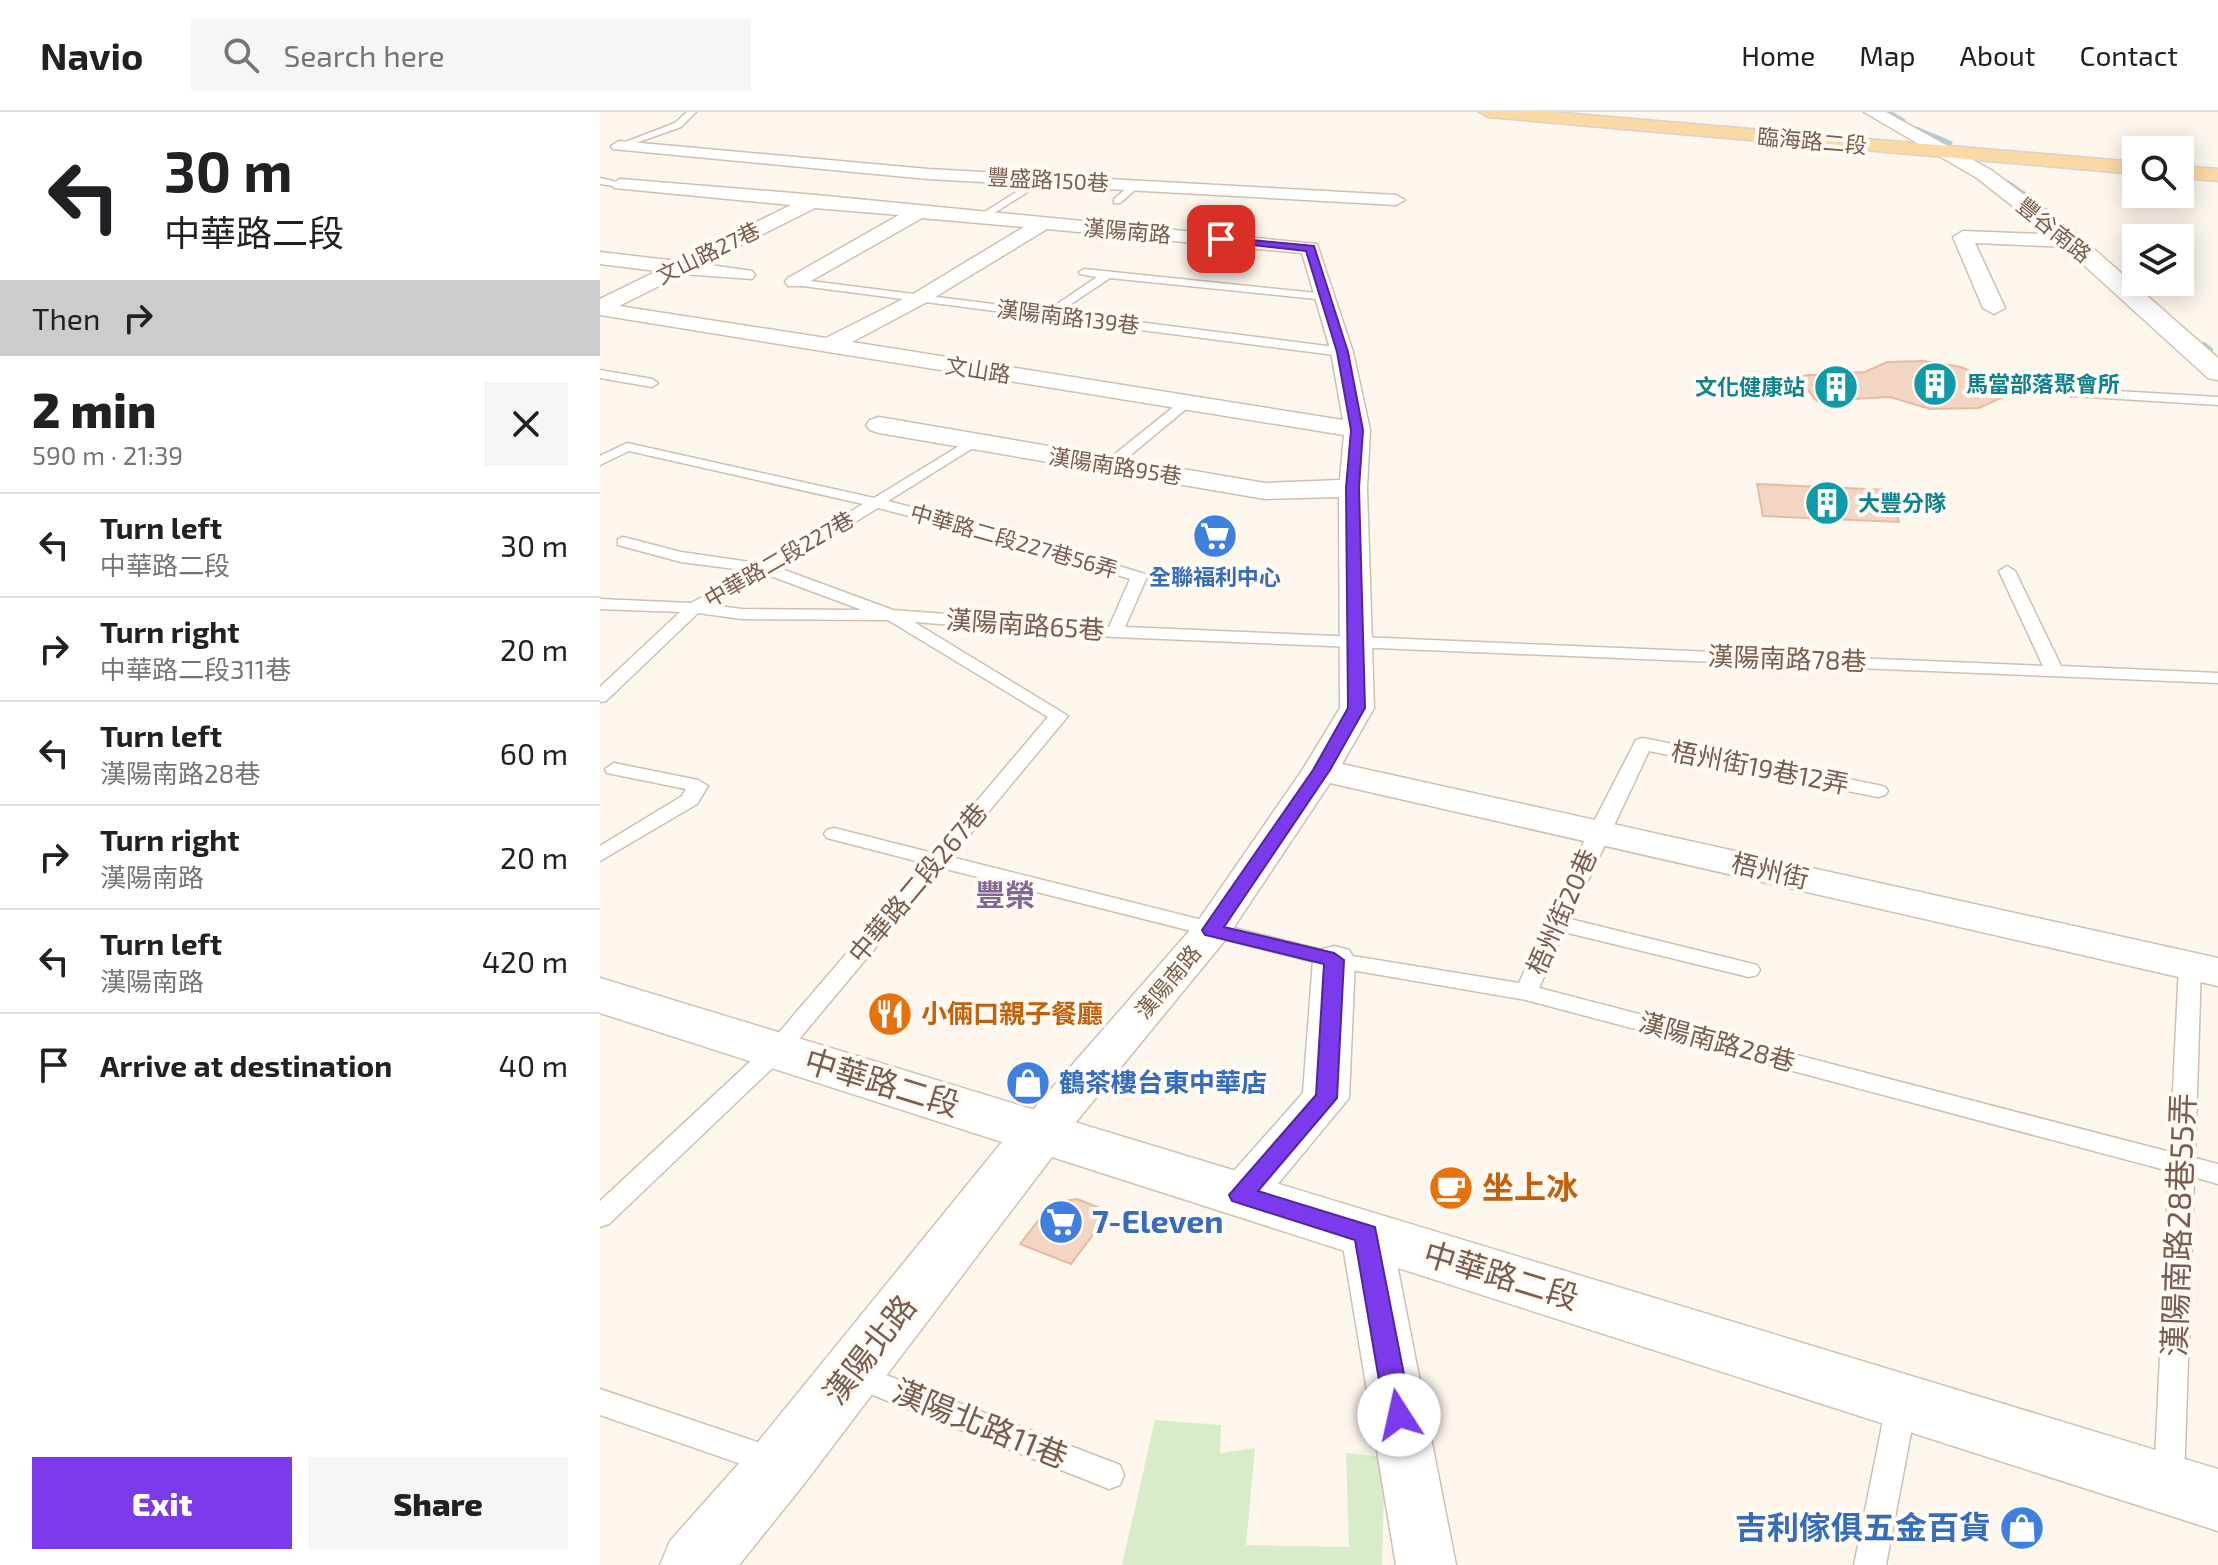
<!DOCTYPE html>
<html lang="en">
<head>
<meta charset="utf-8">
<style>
  :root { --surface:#fff; --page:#f6f6f6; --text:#202124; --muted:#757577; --line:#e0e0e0; --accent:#7c3aed }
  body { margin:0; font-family:"Exo 2","Noto Sans TC",sans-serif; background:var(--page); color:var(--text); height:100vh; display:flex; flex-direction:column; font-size:30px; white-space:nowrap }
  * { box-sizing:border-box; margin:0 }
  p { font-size:26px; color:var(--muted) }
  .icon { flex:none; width:44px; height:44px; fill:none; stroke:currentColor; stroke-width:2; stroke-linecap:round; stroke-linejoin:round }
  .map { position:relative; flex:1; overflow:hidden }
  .panel { display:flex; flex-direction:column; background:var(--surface); width:600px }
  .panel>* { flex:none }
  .top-card { background:#fff; color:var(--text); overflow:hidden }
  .tools { position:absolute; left:1522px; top:24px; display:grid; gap:16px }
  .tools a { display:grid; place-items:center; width:72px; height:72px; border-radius:0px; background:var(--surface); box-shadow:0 4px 20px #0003; font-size:40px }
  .pin { position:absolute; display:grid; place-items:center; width:68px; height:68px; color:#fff; margin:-34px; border-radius:16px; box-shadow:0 4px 12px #0006 }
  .me { position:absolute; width:88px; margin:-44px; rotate:350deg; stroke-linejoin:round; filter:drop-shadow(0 0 6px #0008) }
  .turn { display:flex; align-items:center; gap:28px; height:168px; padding:0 32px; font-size:36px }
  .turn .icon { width:104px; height:104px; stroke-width:2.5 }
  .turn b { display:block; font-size:56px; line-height:68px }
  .then { display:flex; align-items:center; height:76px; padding:0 32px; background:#0003; gap:16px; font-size:30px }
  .round { display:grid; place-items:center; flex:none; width:84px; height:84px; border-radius:0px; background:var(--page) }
  .head { display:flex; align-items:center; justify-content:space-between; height:136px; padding:0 32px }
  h1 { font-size:48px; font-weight:800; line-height:60px }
  .action { display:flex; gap:16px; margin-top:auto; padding:16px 32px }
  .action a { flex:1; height:92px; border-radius:0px; background:var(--accent); color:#fff; font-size:32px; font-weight:800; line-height:92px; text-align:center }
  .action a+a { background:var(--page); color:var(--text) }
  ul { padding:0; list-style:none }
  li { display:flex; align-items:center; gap:24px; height:104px; padding:0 32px; border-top:2px solid var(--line) }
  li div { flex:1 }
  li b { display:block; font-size:30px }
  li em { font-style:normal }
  header { display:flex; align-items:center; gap:48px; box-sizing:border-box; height:112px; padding:0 40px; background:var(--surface); border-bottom:2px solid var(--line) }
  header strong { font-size:38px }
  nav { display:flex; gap:44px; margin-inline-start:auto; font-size:28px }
  .search { width:560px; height:72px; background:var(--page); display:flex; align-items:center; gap:20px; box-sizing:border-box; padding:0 28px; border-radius:0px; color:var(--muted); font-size:30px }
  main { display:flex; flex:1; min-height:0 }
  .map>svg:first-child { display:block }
</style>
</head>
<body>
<header>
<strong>Navio</strong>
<div class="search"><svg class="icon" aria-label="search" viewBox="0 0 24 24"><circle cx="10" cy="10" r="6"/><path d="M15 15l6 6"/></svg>Search here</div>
<nav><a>Home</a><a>Map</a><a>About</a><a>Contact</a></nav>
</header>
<main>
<section class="panel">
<div class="top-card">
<div class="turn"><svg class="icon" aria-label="left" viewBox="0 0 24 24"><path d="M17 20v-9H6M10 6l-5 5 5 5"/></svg><div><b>30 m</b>中華路二段</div></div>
<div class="then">Then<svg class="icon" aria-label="right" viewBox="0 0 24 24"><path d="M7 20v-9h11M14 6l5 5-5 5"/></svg></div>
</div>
<div class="head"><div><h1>2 min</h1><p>590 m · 21:39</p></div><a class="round"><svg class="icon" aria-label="close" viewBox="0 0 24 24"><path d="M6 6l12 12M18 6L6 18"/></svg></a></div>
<ul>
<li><svg class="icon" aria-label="left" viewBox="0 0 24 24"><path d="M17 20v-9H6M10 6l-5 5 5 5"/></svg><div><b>Turn left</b><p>中華路二段</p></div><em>30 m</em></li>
<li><svg class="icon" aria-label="right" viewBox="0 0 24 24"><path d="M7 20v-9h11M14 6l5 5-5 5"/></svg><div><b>Turn right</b><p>中華路二段311巷</p></div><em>20 m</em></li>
<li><svg class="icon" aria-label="left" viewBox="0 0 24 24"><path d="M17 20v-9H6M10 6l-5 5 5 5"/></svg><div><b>Turn left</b><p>漢陽南路28巷</p></div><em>60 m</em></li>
<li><svg class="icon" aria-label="right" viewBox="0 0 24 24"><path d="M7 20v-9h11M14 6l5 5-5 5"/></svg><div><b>Turn right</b><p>漢陽南路</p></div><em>20 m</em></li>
<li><svg class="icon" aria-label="left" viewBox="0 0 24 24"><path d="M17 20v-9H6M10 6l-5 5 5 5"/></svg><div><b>Turn left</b><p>漢陽南路</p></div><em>420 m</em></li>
<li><svg class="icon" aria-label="arrive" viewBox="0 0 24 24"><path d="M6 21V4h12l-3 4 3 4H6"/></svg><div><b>Arrive at destination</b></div><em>40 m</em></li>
</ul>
<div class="action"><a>Exit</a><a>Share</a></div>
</section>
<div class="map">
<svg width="1618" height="1453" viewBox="0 0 1618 1453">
  <rect width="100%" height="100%" fill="#fdf6ec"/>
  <!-- green -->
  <polygon fill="#d8ecc9" points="555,1308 621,1313 620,1341 655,1336 646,1433 749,1435 746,1341 785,1345 782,1453 522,1453"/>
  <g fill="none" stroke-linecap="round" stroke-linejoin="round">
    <!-- stream-far1 -->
    <g stroke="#a5d3da" stroke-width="5">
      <polyline points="1288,0 1303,9"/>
      <polyline points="1316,17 1350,31"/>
      <polyline points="1408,71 1430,86"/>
      <polyline points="1435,90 1454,105"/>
    </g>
    <!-- stream -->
    <polyline stroke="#a5d3da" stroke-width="6" points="1604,233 1610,238"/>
  </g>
  <!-- building -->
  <g fill="#f3d5c3" stroke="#e6bba3" stroke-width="2">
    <polygon points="1324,249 1361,255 1391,268 1394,271 1389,275 1392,281 1405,284 1379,296 1330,297 1290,285 1217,289 1196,264 1265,260 1287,250"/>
    <polygon points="1157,372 1289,378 1299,410 1163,404"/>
    <polygon points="477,1087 510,1100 471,1152 420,1132 452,1091"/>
  </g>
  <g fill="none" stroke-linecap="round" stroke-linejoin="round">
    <!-- lane casing -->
    <g stroke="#d1beb0" stroke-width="3">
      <g id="lane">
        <polygon points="87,0 96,0 81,15 22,36 15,34 75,11"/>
        <polygon points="0,66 25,72 20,75 0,72"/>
        <polygon points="439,66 447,68 386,106 378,104"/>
        <polygon points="534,70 542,72 520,91 514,91 514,87"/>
        <polygon points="484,157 726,182 732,185 726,188 510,166 459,200 742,236 748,240 742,244 195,173 190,170 195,167 447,199 497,165 480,162 479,160"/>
        <polygon points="0,258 52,267 58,271 52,275 0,266"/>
        <polygon points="1398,272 1618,285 1618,293 1394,279 1392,276"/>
        <polygon points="581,289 592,292 515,356 505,356 505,350"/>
        <path d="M369,328L381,331L288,389L418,423L545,462L547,465L525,515L1443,554L1399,459L1407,454L1415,459L1461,554L1618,561V571L515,525L314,510L468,604L351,745L734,841L919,871L988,721L1036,628L1043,626L1278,673L1285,675L1288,679L1285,683L1278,685L1049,639L970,807L1149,851L1157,853L1160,858L1157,863L1149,865L964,820L939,876L1570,1040L1579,854L1582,849H1598L1601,854L1595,1046L1618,1052V1072L1594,1065L1584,1369L1580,1379L1569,1383L1558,1379L1554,1369L1569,1059L926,888L734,855L342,756L185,944L9,1112L0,1115V1089L169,932L324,751L227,726L224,722L227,718L234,716L333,741L448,605L288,508L142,507L98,501L6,589L0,590V575L80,500L0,497V487L91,491L151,459L81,450L18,433V427L23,425L81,440L164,452L263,392L29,339L0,353V344L27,331L274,386ZM278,396L407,429L530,467L509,515L293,498L179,456ZM168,463L262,498L142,497L111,493Z"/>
        <polygon points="14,651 98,668 108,674 97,692 0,749 0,734 82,684 86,677 7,661 5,657"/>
        <polygon points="255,1251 520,1353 524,1363 520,1373 509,1377 245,1272 241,1263 245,1254"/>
        <polygon points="1302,1276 1312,1280 1317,1289 1286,1453 1254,1453 1287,1289 1292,1280"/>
        <polygon points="0,1277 184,1339 188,1349 184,1359 173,1363 0,1303"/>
      </g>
    </g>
    <!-- street casing -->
    <g stroke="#d1beb0" stroke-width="3">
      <g id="street">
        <polygon points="19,29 328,57 796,83 805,88 796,93 328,67 13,37 11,34"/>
        <path d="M20,67L216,83L717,132L753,240L770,318L767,376L774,596L742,652L1618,846V874L730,671L626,827L458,1032L441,1038L424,1032L417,1020L424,1008L598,809L703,657L740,596L739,385L665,387L279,321L270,318L266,313L270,308L279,305L665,371L740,368L744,323L0,203V187L57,159L0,152V140L77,149L191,93L14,76L11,72ZM215,96L299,103L188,166L185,170L188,174H202L322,106L424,115L313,182L226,226L19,194L83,162L152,167L155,163L152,159L103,152ZM447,117L702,141L731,240L743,308L252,230L327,190Z"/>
        <polygon points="1363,119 1471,123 1481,129 1471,135 1375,131 1405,196 1394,202 1383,196 1353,125"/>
        <polygon points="734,834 749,838 755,848 749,986 658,1096 641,1102 624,1096 616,1083 624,1070 703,981 713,848 719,838"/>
        <polygon points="766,1102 784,1108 791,1122 856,1453 796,1453 741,1122 748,1108"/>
      </g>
    </g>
    <!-- secondary casing -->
    <g stroke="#d6c0b0" stroke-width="3">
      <g id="secondary">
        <polygon points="1264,0 1286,0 1391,58 1479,124 1618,246 1618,268 1608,266 1463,134 1377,66"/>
        <polygon points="0,866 1618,1357 1618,1419 452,1045 204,1372 139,1453 60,1453 70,1429 158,1330 402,1030 0,901"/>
      </g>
    </g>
    <!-- primary casing -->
    <g stroke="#dad1cd" stroke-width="3">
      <g id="primary">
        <polygon points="879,0 951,0 1536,50 1536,62 888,5"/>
        <polygon points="1580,54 1618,57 1618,69 1580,66"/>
      </g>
    </g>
    <!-- lane -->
    <use href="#lane" fill="#fff" fill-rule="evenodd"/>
    <!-- street -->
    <use href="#street" fill="#fff" fill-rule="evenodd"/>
    <!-- secondary -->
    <use href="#secondary" fill="#fff" fill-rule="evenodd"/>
    <!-- primary -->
    <use href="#primary" fill="#fbd9a5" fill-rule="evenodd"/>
  </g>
  <!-- route -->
  <polygon fill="#7c3aed" stroke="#51269a" stroke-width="2" points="621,125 714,134 748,240 763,318 759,376 765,596 730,658 624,815 734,841 744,848 737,986 658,1079 775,1115 812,1303 808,1311 799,1314 789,1311 785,1303 755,1128 632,1089 629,1083 716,983 724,852 605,823 602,818 713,658 748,596 746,376 751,318 737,240 706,139 618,129"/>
  <!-- icons -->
  <defs>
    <g id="building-disc" transform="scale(2.3)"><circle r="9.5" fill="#0f9aa8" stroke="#fffaf3"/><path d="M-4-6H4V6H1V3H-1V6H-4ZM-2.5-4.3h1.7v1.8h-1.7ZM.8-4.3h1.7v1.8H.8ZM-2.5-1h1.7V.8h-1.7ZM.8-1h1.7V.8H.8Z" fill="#fff"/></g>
    <g id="supermarket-disc" transform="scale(2.3)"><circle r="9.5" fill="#3f7fe0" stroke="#fffaf3"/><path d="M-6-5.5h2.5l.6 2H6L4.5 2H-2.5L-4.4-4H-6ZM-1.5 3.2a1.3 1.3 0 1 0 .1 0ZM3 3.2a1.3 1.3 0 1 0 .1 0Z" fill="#fff"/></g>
    <g id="restaurant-disc" transform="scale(2.3)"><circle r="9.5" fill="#e8710a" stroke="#fffaf3"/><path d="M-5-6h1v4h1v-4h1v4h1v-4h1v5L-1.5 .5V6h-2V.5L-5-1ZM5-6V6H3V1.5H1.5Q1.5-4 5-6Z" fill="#fff"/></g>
    <g id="shop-disc" transform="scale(2.3)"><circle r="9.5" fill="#3f7fe0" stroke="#fffaf3"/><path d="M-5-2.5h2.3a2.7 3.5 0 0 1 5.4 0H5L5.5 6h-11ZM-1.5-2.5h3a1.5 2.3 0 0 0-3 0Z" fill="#fff"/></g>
    <g id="cafe-disc" transform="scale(2.3)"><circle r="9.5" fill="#e8710a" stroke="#fffaf3"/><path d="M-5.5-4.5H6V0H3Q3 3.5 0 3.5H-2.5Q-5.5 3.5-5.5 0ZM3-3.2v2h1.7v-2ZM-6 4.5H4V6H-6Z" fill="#fff"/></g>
  </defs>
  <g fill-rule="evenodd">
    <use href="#building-disc" x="1335" y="272"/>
    <use href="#building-disc" x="1236" y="275"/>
    <use href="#building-disc" x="1227" y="391"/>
    <use href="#supermarket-disc" x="615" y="424"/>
    <use href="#restaurant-disc" x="290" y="902"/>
    <use href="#shop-disc" x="428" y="971"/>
    <use href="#cafe-disc" x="851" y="1076"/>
    <use href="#supermarket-disc" x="461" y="1110"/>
    <use href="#shop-disc" x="1422" y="1416"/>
  </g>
  <g text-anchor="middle" stroke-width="8" stroke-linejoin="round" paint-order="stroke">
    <!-- far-street labels -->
    <g font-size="22" fill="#7a5c4d" stroke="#fffaf3">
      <text transform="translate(1212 29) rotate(5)" y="8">臨海路二段</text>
      <text transform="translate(448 68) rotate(3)" y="8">豐盛路150巷</text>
      <text transform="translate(1454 118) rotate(39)" y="8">豐谷南路</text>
      <text transform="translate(527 119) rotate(5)" y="8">漢陽南路</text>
      <text transform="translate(108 141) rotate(-26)" y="8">文山路27巷</text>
      <text transform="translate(468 205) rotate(7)" y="8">漢陽南路139巷</text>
      <text transform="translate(378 258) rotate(9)" y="8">文山路</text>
      <text transform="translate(515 354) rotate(9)" y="8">漢陽南路95巷</text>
      <text transform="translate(414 429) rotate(16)" y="8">中華路二段227巷56弄</text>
      <text transform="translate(179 447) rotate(-30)" y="8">中華路二段227巷</text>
      <text transform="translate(568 870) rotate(-50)" y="8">漢陽南路</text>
    </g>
    <!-- far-culture labels -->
    <g font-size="22" font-weight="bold" fill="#0d838f" stroke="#fffaf3" text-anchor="start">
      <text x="1366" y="280">馬當部落聚會所</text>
      <text x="1205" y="283" text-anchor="end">文化健康站</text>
      <text x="1258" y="399">大豐分隊</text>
    </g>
    <!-- far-shop labels -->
    <g font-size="22" font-weight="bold" fill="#366cbe" stroke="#fffaf3">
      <text x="615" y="473">全聯福利中心</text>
    </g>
    <!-- street labels -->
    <g font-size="26" fill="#7a5c4d" stroke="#fffaf3">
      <text transform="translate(425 513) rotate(4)" y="9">漢陽南路65巷</text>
      <text transform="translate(1187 547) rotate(2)" y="9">漢陽南路78巷</text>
      <text transform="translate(1160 656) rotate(11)" y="9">梧州街19巷12弄</text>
      <text transform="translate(1170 759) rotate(13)" y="9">梧州街</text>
      <text transform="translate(318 771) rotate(-50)" y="9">中華路二段267巷</text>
      <text transform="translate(962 800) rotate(-66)" y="9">梧州街20巷</text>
      <text transform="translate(1117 930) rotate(15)" y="9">漢陽南路28巷</text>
    </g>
    <!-- food labels -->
    <g font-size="26" font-weight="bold" fill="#c56008" stroke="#fffaf3" text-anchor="start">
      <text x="321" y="911">小倆口親子餐廳</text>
    </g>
    <!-- shop labels -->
    <g font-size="26" font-weight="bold" fill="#366cbe" stroke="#fffaf3" text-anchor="start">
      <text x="459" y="980">鶴茶樓台東中華店</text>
    </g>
    <!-- quarter labels -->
    <g font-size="30" font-weight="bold" fill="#846695" stroke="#fffaf3">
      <text x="405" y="794">豐榮</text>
    </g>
    <!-- near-street labels -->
    <g font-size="32" fill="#7a5c4d" stroke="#fffaf3">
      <text transform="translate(282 971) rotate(17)" y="11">中華路二段</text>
      <text transform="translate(1579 1113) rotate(-88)" y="11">漢陽南路28巷55弄</text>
      <text transform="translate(901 1164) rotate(17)" y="11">中華路二段</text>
      <text transform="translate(270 1238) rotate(-52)" y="11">漢陽北路</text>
      <text transform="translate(380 1312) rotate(22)" y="11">漢陽北路11巷</text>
    </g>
    <!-- near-food labels -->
    <g font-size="32" font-weight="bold" fill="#c56008" stroke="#fffaf3" text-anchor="start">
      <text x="882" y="1087">坐上冰</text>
    </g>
    <!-- near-shop labels -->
    <g font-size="32" font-weight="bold" fill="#366cbe" stroke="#fffaf3" text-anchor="start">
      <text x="492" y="1121">7-Eleven</text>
      <text x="1391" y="1427" text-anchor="end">吉利傢俱五金百貨</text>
    </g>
  </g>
</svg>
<div class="tools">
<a><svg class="icon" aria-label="search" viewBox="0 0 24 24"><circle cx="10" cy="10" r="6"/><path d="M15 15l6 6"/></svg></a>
<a><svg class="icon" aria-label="layers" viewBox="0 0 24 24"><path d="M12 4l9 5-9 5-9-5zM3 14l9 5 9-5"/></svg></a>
</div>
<div class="pin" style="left:621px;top:127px;background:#d93025"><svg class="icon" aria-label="arrive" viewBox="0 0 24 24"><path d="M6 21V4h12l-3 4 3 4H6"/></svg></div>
<svg class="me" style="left:799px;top:1303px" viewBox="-20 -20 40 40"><circle r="19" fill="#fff"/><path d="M0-13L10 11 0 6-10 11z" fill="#7c3aed"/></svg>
</div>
</main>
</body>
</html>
